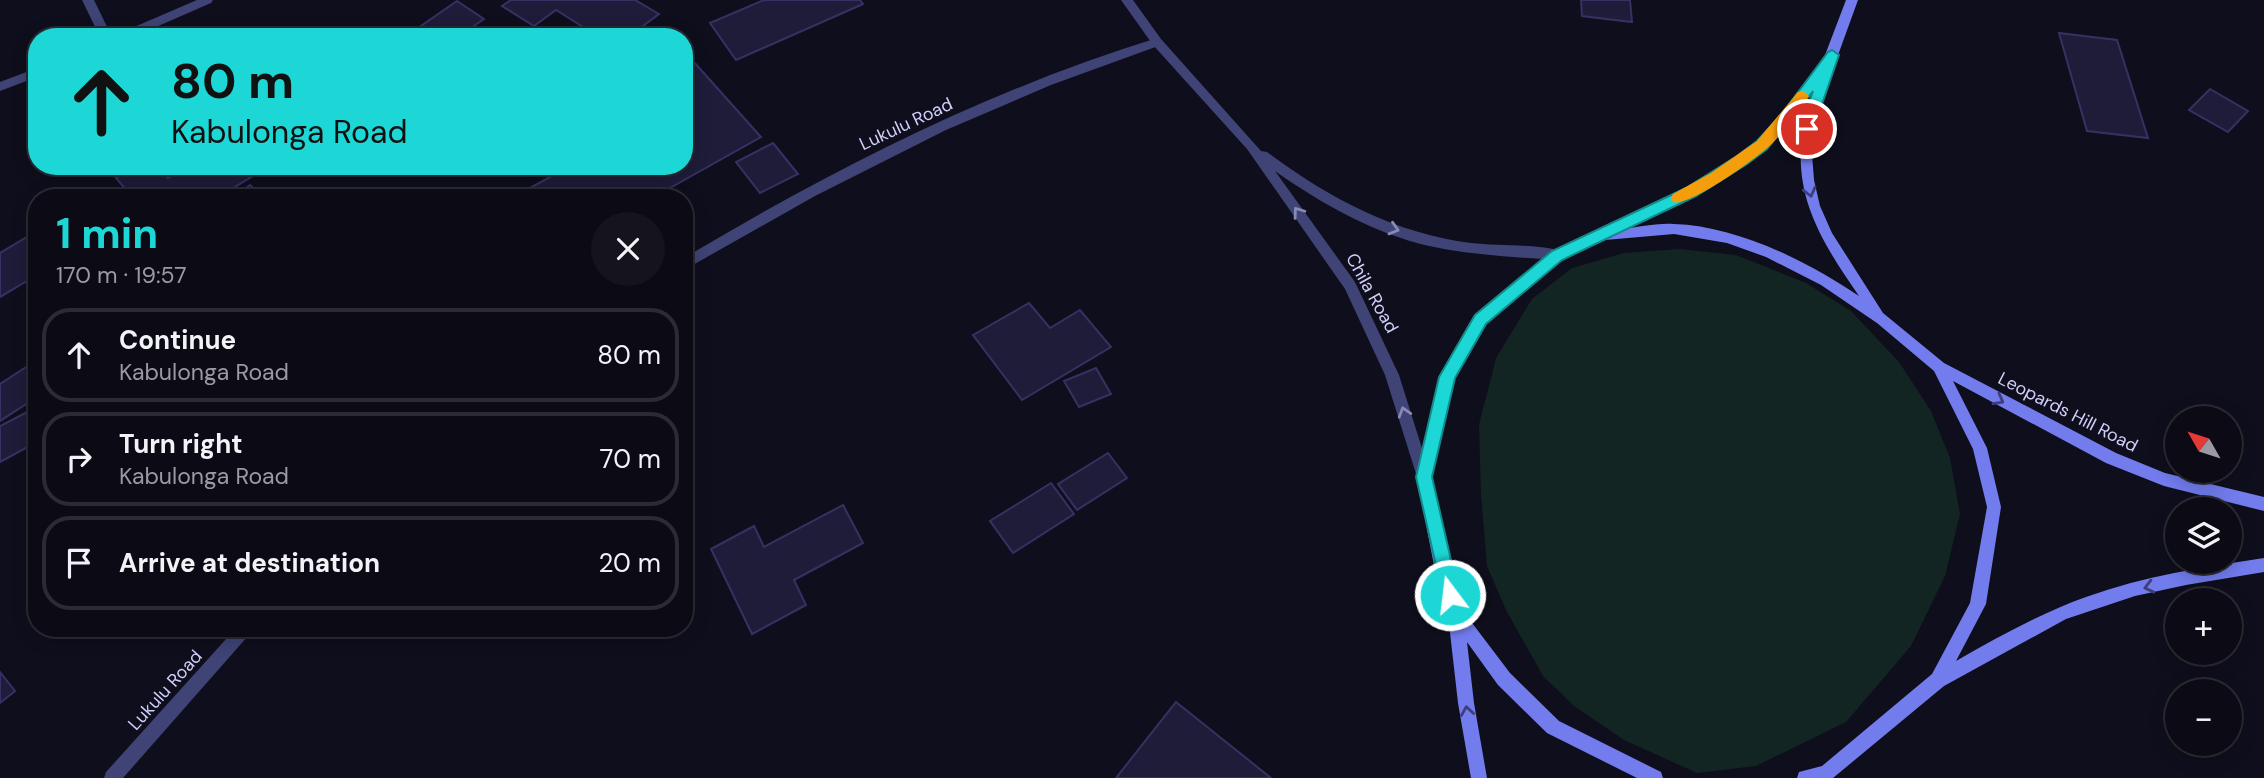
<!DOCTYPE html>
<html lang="en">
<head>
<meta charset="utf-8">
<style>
  :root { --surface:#0b0a15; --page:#14131e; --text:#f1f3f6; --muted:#9a9aa0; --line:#2b2b34; --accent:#1cd7d5 }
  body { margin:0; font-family:"DM Sans",sans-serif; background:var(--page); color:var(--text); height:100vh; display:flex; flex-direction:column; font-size:26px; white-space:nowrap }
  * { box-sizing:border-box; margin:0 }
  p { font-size:23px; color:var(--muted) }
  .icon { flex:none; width:38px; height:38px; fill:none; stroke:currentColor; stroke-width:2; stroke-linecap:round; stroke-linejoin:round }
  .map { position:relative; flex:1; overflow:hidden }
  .panel { position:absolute; left:28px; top:189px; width:665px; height:448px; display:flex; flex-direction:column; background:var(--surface); border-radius:28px; box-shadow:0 4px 18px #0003,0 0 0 2px var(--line) }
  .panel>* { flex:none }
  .top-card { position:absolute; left:28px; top:28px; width:665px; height:147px; border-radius:28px; box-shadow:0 4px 18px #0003,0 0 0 2px var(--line); background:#1cd7d5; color:#111; overflow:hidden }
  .needle { width:46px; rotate:309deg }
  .controls { position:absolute; left:2165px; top:406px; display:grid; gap:14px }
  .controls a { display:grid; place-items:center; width:77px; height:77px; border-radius:50%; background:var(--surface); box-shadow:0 4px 18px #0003,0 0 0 2px var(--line); font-size:35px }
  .pin { position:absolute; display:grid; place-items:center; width:60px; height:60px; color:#fff; margin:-30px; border:4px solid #fff; border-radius:50%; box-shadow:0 2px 7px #0007 }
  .me { position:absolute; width:77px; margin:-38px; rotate:345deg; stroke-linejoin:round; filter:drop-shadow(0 0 5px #0008) }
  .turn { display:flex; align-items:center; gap:24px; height:147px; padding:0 28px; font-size:32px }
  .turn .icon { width:91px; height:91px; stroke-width:2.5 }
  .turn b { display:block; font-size:49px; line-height:60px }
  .round { display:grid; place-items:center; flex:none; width:74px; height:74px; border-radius:37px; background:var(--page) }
  .summary { display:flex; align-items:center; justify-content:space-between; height:119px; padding:0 28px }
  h1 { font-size:42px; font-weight:700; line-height:52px; color:var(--accent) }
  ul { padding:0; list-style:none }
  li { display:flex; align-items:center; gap:21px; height:94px; margin:0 14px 10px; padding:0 14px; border:4px solid var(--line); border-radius:28px }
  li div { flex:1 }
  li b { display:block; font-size:26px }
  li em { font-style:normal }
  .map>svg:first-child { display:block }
</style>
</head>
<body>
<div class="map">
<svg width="2264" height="778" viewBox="0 0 2264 778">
  <rect width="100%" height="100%" fill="#0f0e1c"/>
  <!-- green -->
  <polygon fill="#122522" points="1679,249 1736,255 1806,283 1851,311 1899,362 1931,411 1950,458 1960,514 1945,576 1911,646 1846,722 1756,766 1697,773 1624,740 1574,706 1543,676 1506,610 1487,566 1481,494 1479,425 1496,358 1532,299 1572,268 1624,253"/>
  <!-- building -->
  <g fill="#1f1c3a" stroke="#363163" stroke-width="2">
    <polygon points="511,0 635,0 659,14 628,37 599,37 556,10 534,26 502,6"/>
    <polygon points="764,0 860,0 863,4 736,60 710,23"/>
    <polygon points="1581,0 1630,0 1632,22 1582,16"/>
    <polygon points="457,1 484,19 458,37 405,37"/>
    <polygon points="2059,33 2117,40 2148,138 2087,131"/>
    <polygon points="693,61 761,137 652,198 532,198 526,190 570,166 684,166 684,66"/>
    <polygon points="2210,89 2248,111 2228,132 2189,110"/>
    <polygon points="773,143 798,174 760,193 736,162"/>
    <polygon points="137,166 157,166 168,178 189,166 269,166 217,198 133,198 116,178"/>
    <polygon points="250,185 265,198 232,198"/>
    <polygon points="37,231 37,275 0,297 0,253"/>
    <polygon points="1029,303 1050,328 1080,310 1111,347 1022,400 973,335"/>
    <polygon points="37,360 37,397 0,421 0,384"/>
    <polygon points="1096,368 1111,394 1079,407 1064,381"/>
    <polygon points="37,407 37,442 0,462 0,426"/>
    <polygon points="1108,453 1127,478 1077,510 1058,484"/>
    <polygon points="1051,483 1074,514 1013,553 990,521"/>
    <polygon points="843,505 863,543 794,580 806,605 752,634 711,549 754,526 764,547"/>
    <polygon points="0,672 15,691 0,703"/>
    <polygon points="1176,702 1271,778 1116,778"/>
  </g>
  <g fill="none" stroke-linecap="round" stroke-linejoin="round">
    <!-- minor -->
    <g fill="#3f4375" fill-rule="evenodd">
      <polygon points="82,0 94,0 112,37 100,37"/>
      <polygon points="197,0 213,0 211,3 133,37 116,37 118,34"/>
      <path d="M1157,38L1161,39V45L1051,85L946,130L815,196L684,270V258C833,169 991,89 1157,38Z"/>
      <polygon points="37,68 37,77 0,91 0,82"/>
      <polygon points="236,628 255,628 123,778 104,778 106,772"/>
    </g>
    <!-- tertiary -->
    <path fill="#3f4375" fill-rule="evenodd" d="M1121,0H1133L1161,39L1261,151L1267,152C1329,198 1394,233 1471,243C1497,246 1538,244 1562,251L1564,255L1562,259L1557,260C1514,257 1471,255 1429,246C1373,233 1322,204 1275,171L1355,282L1399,375L1431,477L1429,482L1424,484L1419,482L1417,477L1385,375L1345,289L1247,149L1153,45Z"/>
    <!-- secondary -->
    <path fill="#727ced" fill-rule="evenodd" d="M1846,0H1858L1821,102L1812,154L1814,180L1820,206L1832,233L1883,313L1944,363L2116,453L2165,473L2264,497V511L2164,486L2106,463L1953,381L1987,448L2001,507L1986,604L1956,661C1998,637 2041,613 2086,597C2144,576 2204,567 2264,558V572L2186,585L2135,596L2066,619L1944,686L1833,778H1797L1799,772L1822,766L1932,674L1970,603L1987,507L1973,449L1934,371L1877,323L1821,285L1766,257L1727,243L1674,234L1605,240L1562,259L1485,323L1454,378L1431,477L1452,576L1463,611L1510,673L1559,721L1661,772L1663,778H1637L1547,733L1498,685L1467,642L1474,703L1487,778H1471L1458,703L1448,615L1436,576L1417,477L1440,377L1475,315L1552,251L1606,230L1703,179L1740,156L1766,134L1822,63ZM1812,93C1784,178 1811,227 1859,296C1807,261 1737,226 1674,224C1659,223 1644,226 1630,228C1680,203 1735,180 1775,140C1789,126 1800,109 1812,93Z"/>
  </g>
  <!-- one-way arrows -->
  <defs><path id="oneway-chevron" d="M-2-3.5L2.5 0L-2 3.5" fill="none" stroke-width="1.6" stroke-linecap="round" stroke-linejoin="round" transform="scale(1.75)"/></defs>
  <g stroke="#3c3f7a">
    <use href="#oneway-chevron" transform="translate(1810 192) rotate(76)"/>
    <use href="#oneway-chevron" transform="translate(1999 400) rotate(29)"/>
    <use href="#oneway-chevron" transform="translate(2149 587) rotate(166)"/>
    <use href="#oneway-chevron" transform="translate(1467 711) rotate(-99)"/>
  </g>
  <g stroke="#8789b7">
    <use href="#oneway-chevron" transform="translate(1298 212) rotate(-126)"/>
    <use href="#oneway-chevron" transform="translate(1394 229) rotate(17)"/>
    <use href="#oneway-chevron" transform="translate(1404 412) rotate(-107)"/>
  </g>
  <!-- route -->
  <polygon fill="#1cd7d5" stroke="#128c8a" stroke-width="2" points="1832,50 1839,55 1812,133 1802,133 1800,129 1813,91 1767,149 1747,164 1696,196 1562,260 1486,324 1455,378 1432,477 1459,595 1456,601 1450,604 1444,601 1416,477 1439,377 1475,315 1552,251 1686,188 1737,156 1757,141 1781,115 1828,52"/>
  <!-- slow -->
  <path fill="#f59e0b" d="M1803,91L1809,96L1807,99C1794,115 1782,136 1766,149C1752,161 1689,207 1673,202L1671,198L1673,194L1711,173L1757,141L1798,92Z"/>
  <g text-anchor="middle" stroke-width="7" stroke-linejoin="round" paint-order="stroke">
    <!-- street labels -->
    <g font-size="18" fill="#cfcff9" stroke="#0f0e1c">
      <text transform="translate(906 124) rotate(-25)" y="6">Lukulu Road</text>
      <text transform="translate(1372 293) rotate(61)" y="6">Chila Road</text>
      <text transform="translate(2068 412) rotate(27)" y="6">Leopards Hill Road</text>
      <text transform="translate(165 690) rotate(-48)" y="6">Lukulu Road</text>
    </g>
  </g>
</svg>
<div class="controls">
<a><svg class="needle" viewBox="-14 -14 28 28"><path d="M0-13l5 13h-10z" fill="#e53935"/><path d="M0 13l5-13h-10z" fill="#9a9aa0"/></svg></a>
<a><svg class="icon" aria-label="layers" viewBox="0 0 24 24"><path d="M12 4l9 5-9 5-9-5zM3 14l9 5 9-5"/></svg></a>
<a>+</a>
<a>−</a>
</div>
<div class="pin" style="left:1807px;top:129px;background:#d93025"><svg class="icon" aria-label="arrive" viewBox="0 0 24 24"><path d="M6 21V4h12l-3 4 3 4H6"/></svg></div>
<svg class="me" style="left:1450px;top:595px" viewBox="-20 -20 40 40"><circle r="17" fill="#1cd7d5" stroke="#fff" stroke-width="3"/><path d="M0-11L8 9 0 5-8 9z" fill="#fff"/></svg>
<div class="top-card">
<div class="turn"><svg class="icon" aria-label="ahead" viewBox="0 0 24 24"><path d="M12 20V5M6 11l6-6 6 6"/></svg><div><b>80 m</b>Kabulonga Road</div></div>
</div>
<section class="panel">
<div class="summary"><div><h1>1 min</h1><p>170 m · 19:57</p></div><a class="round"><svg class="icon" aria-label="close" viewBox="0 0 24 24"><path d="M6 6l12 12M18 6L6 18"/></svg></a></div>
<ul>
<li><svg class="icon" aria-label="ahead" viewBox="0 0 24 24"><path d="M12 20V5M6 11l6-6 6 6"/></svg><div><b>Continue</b><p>Kabulonga Road</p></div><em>80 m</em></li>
<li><svg class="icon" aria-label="right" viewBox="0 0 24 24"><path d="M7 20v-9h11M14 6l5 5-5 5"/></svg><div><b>Turn right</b><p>Kabulonga Road</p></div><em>70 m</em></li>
<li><svg class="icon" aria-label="arrive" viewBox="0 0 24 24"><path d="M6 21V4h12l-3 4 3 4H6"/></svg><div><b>Arrive at destination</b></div><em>20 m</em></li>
</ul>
</section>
</div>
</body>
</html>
